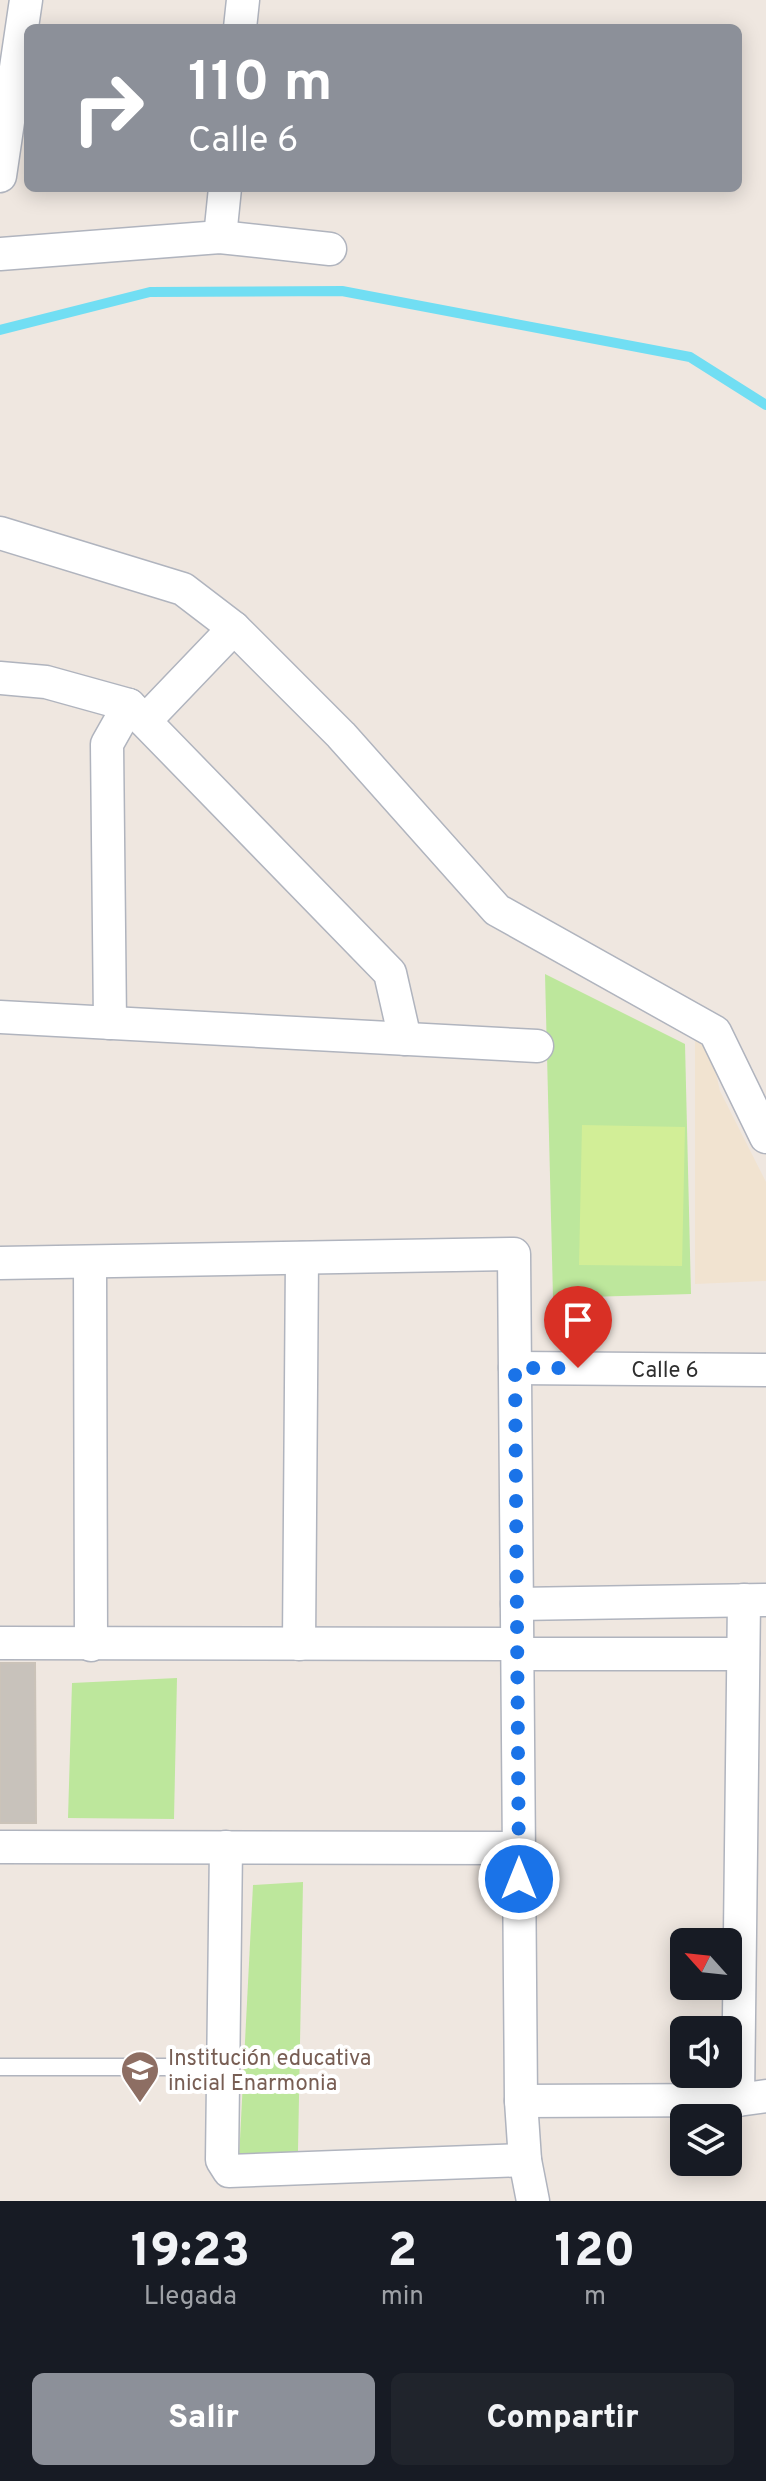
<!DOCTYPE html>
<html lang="es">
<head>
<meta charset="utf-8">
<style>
  :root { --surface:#171b24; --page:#20242c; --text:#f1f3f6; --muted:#9ea1a6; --accent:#8c9099 }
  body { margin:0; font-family:Overpass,sans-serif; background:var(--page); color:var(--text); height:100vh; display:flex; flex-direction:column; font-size:30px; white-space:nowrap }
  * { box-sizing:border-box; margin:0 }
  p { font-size:26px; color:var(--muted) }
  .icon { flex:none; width:44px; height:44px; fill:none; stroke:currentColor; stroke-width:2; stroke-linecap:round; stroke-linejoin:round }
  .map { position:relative; height:2201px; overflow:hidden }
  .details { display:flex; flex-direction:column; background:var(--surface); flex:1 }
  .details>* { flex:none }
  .guide { position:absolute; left:24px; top:24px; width:718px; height:168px; border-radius:12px; box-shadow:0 4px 20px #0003; background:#8c9099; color:#fff; overflow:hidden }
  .needle { width:52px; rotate:297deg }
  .fabs { position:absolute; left:670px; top:1928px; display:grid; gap:16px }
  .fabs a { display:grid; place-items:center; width:72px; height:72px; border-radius:12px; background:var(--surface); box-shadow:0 4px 20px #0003; font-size:40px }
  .pin { position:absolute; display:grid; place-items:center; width:68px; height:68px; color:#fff; margin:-82px -34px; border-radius:50% 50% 50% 0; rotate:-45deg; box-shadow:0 0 8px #0007 }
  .pin .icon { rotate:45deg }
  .me { position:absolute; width:88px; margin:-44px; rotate:0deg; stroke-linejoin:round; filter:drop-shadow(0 0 6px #0008) }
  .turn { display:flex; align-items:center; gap:28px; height:168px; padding:0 32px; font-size:36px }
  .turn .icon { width:104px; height:104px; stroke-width:2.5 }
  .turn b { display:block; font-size:56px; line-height:68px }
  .eta { display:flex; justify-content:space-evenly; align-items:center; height:136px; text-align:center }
  .eta b { font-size:48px; font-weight:800; line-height:56px }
  .cta { display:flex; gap:16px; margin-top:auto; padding:16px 32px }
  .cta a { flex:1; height:92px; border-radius:12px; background:var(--accent); color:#fff; font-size:32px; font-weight:800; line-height:92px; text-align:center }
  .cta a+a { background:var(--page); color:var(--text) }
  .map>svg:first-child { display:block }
</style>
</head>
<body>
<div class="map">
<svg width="766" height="2201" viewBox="0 0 766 2201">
  <rect width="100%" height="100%" fill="#efe7e0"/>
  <!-- education -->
  <polygon fill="#f1e3d0" points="695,1040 711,1051 720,1091 766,1182 766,1281 695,1284"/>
  <!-- green -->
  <g fill="#bde79c">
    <polygon points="545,974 685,1044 691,1294 553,1298"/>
    <polygon points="177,1678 174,1819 68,1818 72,1683"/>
    <polygon points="303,1882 298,2151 239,2159 253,1885"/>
  </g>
  <!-- pitch -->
  <polygon fill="#d2ee97" points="582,1125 685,1127 682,1266 579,1265"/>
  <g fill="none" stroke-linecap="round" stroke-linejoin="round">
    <!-- stream -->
    <polyline stroke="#71def3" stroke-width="10" points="0,330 150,292 342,291 690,357 766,405"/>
  </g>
  <!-- building -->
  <polygon fill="#c8c2bb" stroke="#cbc3b9" stroke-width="2" points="0,1663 35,1663 36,1823 0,1823"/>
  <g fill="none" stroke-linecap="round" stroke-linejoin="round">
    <!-- service casing -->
    <g stroke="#b0b4be" stroke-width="19">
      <polyline id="service" points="0,2067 223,2067"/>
    </g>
    <!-- minor casing -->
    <g stroke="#b0b4be" stroke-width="35">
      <g id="minor">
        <polyline points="240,28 243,0"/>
        <polyline points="0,176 26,0"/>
        <polyline points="220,237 225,188"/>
        <polyline points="0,254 220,237 330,249"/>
        <polyline points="0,533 183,589 234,628 341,735 497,910 715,1032 766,1137"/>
        <polyline points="0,678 46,682 129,705 390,973 405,1039"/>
        <polyline points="145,721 234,628"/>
        <polyline points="0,1017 537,1046"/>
        <polyline points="110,1023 107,744 129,705"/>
        <polyline points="90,1262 91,1645"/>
        <polyline points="0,1263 514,1254 521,2101 525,2160 533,2201"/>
        <polyline points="515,1368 766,1370"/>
        <polyline points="517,1604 766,1600"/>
        <polyline points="0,1643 517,1644"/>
        <polyline points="299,1644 302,1258"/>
        <polyline points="517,1654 743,1654"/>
        <polyline points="0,1847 519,1848"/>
        <polyline points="226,1847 222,2160 229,2171 525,2160"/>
        <polyline points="738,2100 744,1600"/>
        <polyline points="521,2101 738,2100 766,2096"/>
      </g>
    </g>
    <!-- service -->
    <use href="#service" stroke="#fff" stroke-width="16"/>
    <!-- minor -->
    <use href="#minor" stroke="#fff" stroke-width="32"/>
  </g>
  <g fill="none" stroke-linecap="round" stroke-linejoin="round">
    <!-- route -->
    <polyline stroke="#1a73e8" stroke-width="14" stroke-dasharray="0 25.2" points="519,1879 515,1368 578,1368"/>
  </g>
  <!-- icons -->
  <defs>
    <g id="school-pin" transform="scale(2)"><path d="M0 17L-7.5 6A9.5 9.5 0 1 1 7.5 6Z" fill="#8d6e63" stroke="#fff"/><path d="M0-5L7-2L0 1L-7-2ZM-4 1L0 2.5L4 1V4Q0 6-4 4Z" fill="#fff"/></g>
  </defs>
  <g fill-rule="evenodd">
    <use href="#school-pin" x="140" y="2070"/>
  </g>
  <g text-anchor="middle" stroke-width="8" stroke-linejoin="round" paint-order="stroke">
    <!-- street labels -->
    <g font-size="22" fill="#2e2e2e" stroke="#fff">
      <text x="665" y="1377">Calle 6</text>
    </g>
    <!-- education labels -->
    <g font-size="22" fill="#785e54" stroke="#fff" text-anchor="start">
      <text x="168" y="2065">Institución educativa<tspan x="168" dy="25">inicial Enarmonia</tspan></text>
    </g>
  </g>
</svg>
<div class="fabs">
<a><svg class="needle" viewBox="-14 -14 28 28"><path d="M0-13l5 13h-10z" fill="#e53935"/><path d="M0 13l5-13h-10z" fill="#9ea1a6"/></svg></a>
<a><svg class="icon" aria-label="sound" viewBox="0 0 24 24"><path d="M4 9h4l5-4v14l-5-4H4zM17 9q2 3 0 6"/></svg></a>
<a><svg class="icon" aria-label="layers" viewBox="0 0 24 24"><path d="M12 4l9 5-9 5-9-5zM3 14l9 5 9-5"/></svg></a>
</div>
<div class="pin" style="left:578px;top:1368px;background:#d93025"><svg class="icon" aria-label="arrive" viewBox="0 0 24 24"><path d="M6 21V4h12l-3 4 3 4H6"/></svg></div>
<svg class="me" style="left:519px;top:1879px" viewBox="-20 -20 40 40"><circle r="17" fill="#1a73e8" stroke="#fff" stroke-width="3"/><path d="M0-11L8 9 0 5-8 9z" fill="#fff"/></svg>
<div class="guide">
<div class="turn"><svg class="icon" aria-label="right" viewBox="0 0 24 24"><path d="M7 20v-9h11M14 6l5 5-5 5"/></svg><div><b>110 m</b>Calle 6</div></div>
</div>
</div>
<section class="details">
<div class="eta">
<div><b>19:23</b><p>Llegada</p></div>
<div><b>2</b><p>min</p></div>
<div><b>120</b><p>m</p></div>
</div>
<div class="cta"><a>Salir</a><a>Compartir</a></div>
</section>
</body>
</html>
